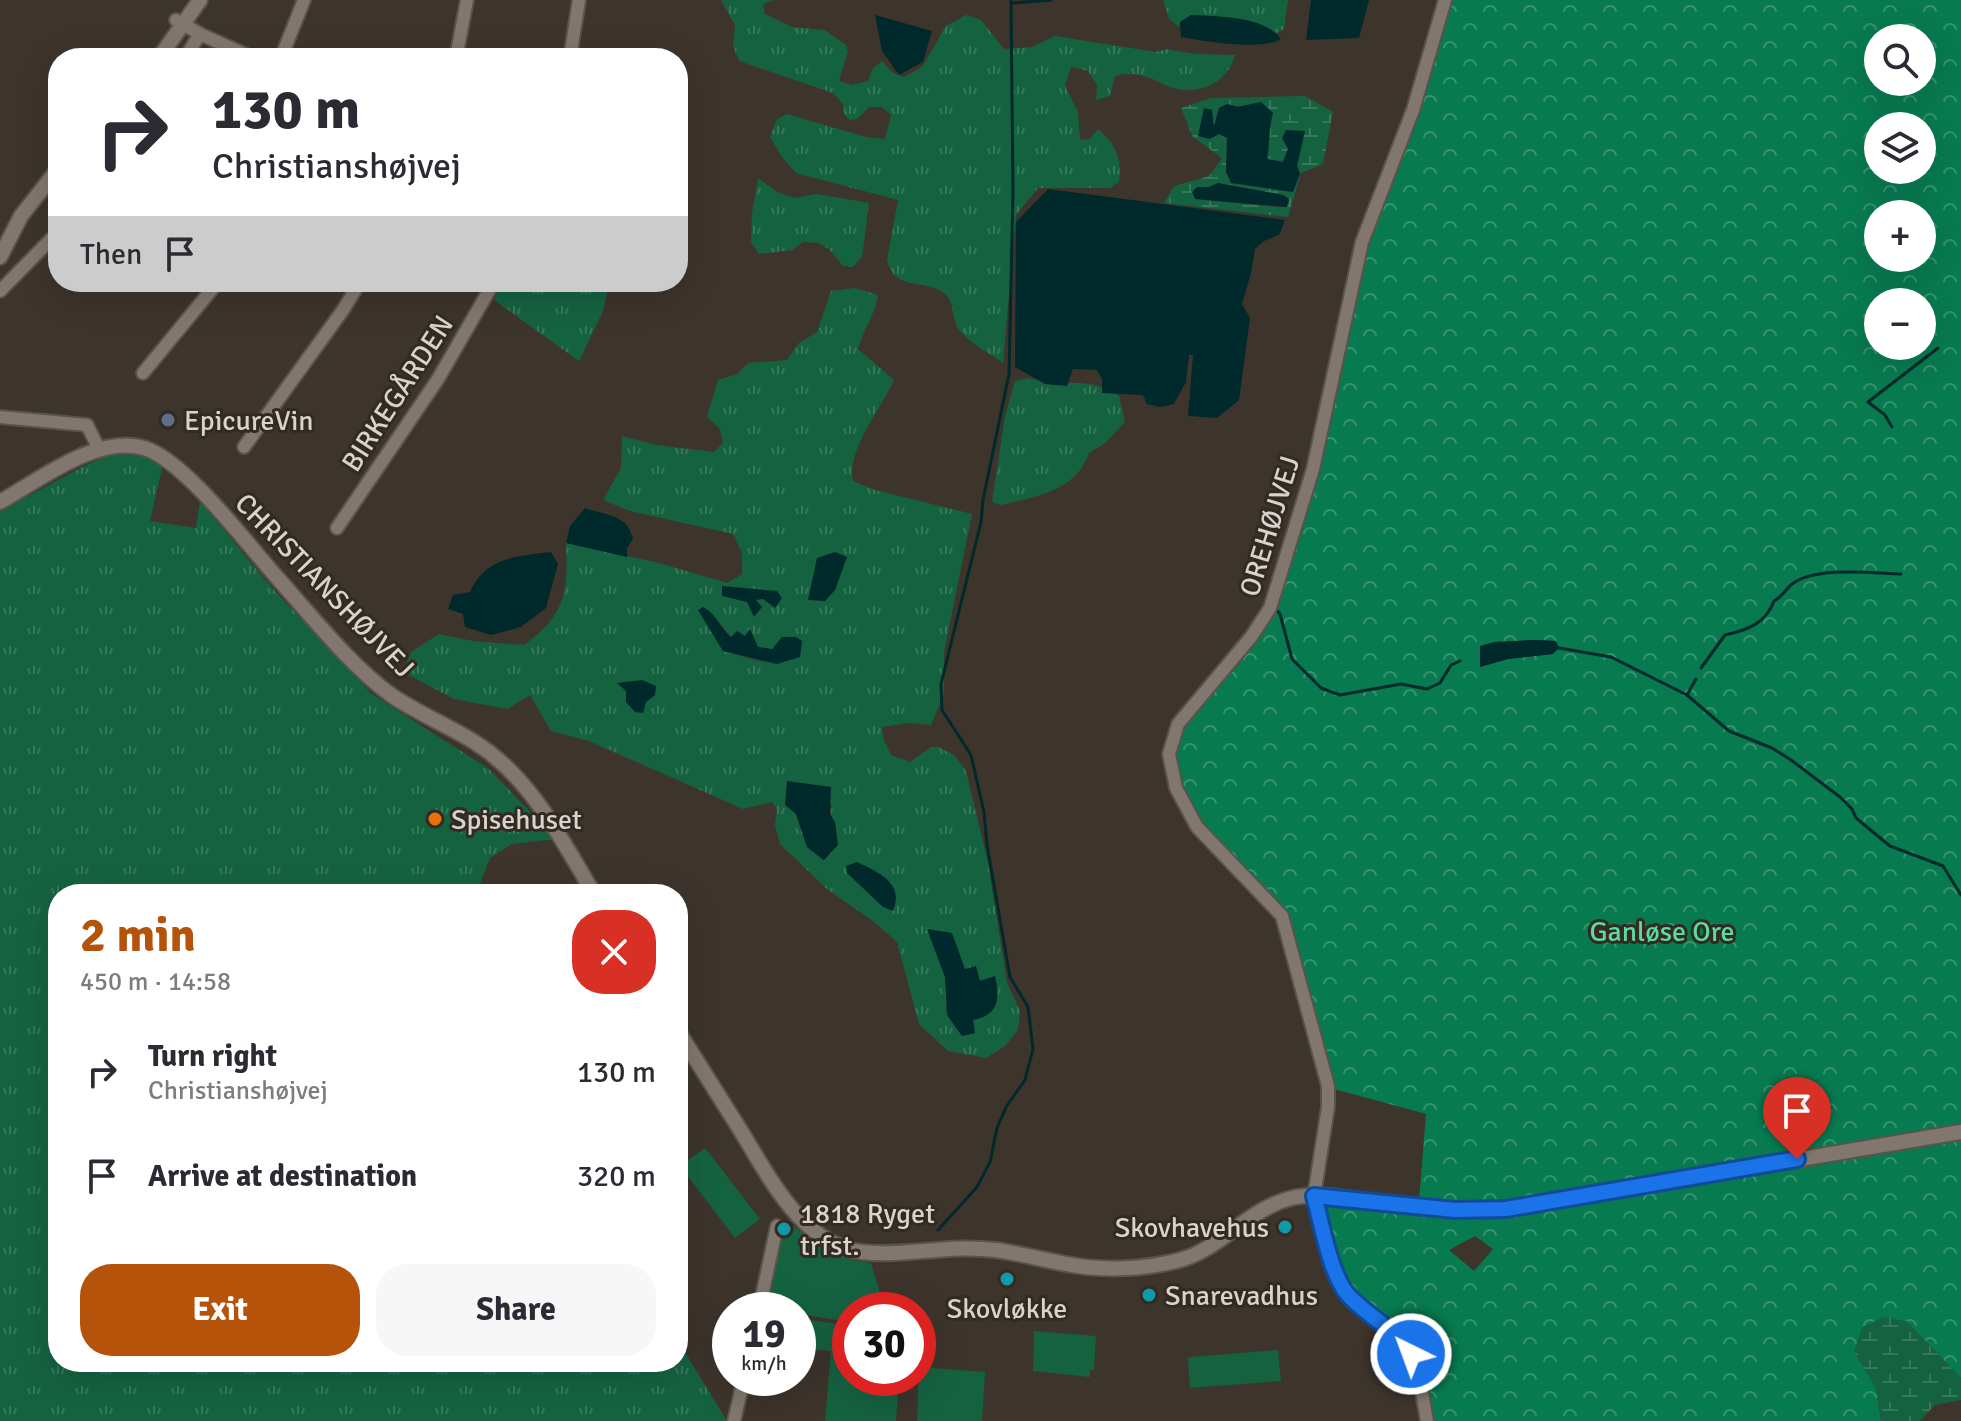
<!DOCTYPE html>
<html lang="en">
<head>
<meta charset="utf-8">
<style>
  :root { --surface:#fff; --page:#f7f7f7; --text:#2b2b33; --muted:#7c7c81; --accent:#b45309 }
  body { margin:0; font-family:Signika,sans-serif; background:var(--page); color:var(--text); height:100vh; display:flex; flex-direction:column; font-size:30px; white-space:nowrap }
  * { box-sizing:border-box; margin:0 }
  p { font-size:26px; color:var(--muted) }
  .icon { flex:none; width:44px; height:44px; fill:none; stroke:currentColor; stroke-width:2; stroke-linecap:round; stroke-linejoin:round }
  .map { position:relative; flex:1; overflow:hidden }
  .sheet { position:absolute; left:48px; top:884px; width:640px; height:488px; display:flex; flex-direction:column; background:var(--surface); border-radius:32px; box-shadow:0 8px 32px #0002 }
  .sheet>* { flex:none }
  .banner { position:absolute; left:48px; top:48px; width:640px; height:244px; border-radius:32px; box-shadow:0 8px 32px #0002; background:#fff; color:var(--text); overflow:hidden }
  .fabs { position:absolute; left:1864px; top:24px; display:grid; gap:16px }
  .fabs a { display:grid; place-items:center; width:72px; height:72px; border-radius:50%; background:var(--surface); box-shadow:0 8px 32px #0002; font-size:40px }
  .speed { position:absolute; left:712px; top:1292px; display:flex; gap:16px; font-size:40px; font-weight:700; text-align:center }
  .speed>* { display:grid; place-content:center; width:104px; height:104px; border-radius:50%; background:var(--surface); box-shadow:0 8px 32px #0002; line-height:1 }
  .speed small { font-size:20px; font-weight:400 }
  .speed .limit { border:12px solid #d22; background:#fff; color:#111 }
  .pin { position:absolute; display:grid; place-items:center; width:68px; height:68px; color:#fff; margin:-82px -34px; border-radius:50% 50% 50% 0; rotate:-45deg; box-shadow:0 0 8px #0007 }
  .pin .icon { rotate:45deg }
  .me { position:absolute; width:88px; margin:-44px; rotate:318deg; stroke-linejoin:round; filter:drop-shadow(0 0 6px #0008) }
  .turn { display:flex; align-items:center; gap:28px; height:168px; padding:0 32px; font-size:36px }
  .turn .icon { width:104px; height:104px; stroke-width:2.5 }
  .turn b { display:block; font-size:56px; line-height:68px }
  .then { display:flex; align-items:center; height:76px; padding:0 32px; background:#0003; gap:16px; font-size:30px }
  .round { display:grid; place-items:center; flex:none; width:84px; height:84px; border-radius:32px; background:var(--page) }
  .overview { display:flex; align-items:center; justify-content:space-between; height:136px; padding:0 32px }
  h1 { font-size:48px; font-weight:700; line-height:60px; color:var(--accent) }
  .cta { display:flex; gap:16px; margin-top:auto; padding:16px 32px }
  .cta a { flex:1; height:92px; border-radius:32px; background:var(--accent); color:#fff; font-size:32px; font-weight:700; line-height:92px; text-align:center }
  .cta a+a { background:var(--page); color:var(--text) }
  ul { padding:0; list-style:none }
  li { display:flex; align-items:center; gap:24px; height:104px; padding:0 32px }
  li div { flex:1 }
  li b { display:block; font-size:30px }
  li em { font-style:normal }
  .map>svg:first-child { display:block }
</style>
</head>
<body>
<div class="map">
<svg width="1961" height="1421" viewBox="0 0 1961 1421">
  <defs>
    <pattern id="grass-tufts" width="24" height="20" patternUnits="userSpaceOnUse" patternTransform="scale(2)"><rect width="24" height="20" fill="#156241"/><path d="M3 7l-1-3M5 7V3M7 7l1-3M15 17l-1-3M17 17v-4M19 17l1-3" fill="none" stroke="#36785b"/></pattern>
    <pattern id="forest-crowns" width="20" height="18" patternUnits="userSpaceOnUse" patternTransform="scale(2)"><rect width="20" height="18" fill="#087a50"/><path d="M2 6a3 3 0 1 1 6 0M12 15a3 3 0 1 1 6 0" fill="none" stroke="#379270"/></pattern>
    <pattern id="wetland-marsh" width="20" height="14" patternUnits="userSpaceOnUse" patternTransform="scale(2)"><rect width="20" height="14" fill="#156241"/><path d="M1 5h8M5 5V1M11 12h8M15 12V8" fill="none" stroke="#36785b"/></pattern>
  </defs>
  <rect width="100%" height="100%" fill="#3d342c"/>
  <!-- grass -->
  <g fill="url(#grass-tufts)" fill-rule="evenodd">
    <path d="M721,0H774L763,4L765,14L792,27L825,30L846,45L848,51L839,81L852,85L868,81L873,68L882,61L893,73L904,77L922,67L946,26L966,15L981,20L1004,49L1032,47L1055,36L1156,52L1166,49L1194,54L1235,55C1230,76 1211,90 1188,90C1161,91 1150,67 1115,76L1110,96L1096,100L1097,85L1088,71L1071,67L1065,86L1078,112L1080,140L1090,139L1098,129C1116,145 1122,158 1119,182L1110,188H1038L1016,215L1003,363C990,353 967,342 958,328C951,317 955,301 944,293C927,279 894,292 887,260L898,200L796,173L782,157L770,137L777,119L787,114L866,137L885,139L891,115L882,107H869L857,119L850,120L844,114L843,104L833,93L739,61L733,46L735,25Z"/>
    <path d="M1163,0H1288L1284,29L1276,33C1259,24 1211,12 1192,16C1190,16 1182,21 1180,22L1179,27L1169,19Z"/>
    <polygon points="758,178 777,192 795,198 817,194 869,203 862,257 853,267 843,266 829,249 818,243 803,242 792,250 759,254 751,242 752,213"/>
    <polygon points="502,282 610,282 602,313 579,361 494,300"/>
    <path d="M855,288L878,295C875,315 863,330 858,349L894,380C882,407 846,451 853,481L875,490L972,514L944,652V694L931,725L909,723L882,727L883,738L891,755L910,762L931,747H939L955,756L966,771L988,863L1007,983L1020,1011L1018,1030L1005,1046L986,1058L948,1051L919,1024L897,942L873,921L827,889L780,844L775,825L777,809L772,802L743,809L589,741L551,731L530,695L507,709L454,699L403,672L411,652L439,634L473,641L524,645C566,615 568,592 566,543L655,562L728,583L742,574V553L733,534L630,511L603,500L621,468L622,436L657,445L714,452L723,443L720,429L707,417L718,380L737,374L748,363L787,360L799,343L817,332L831,291ZM698,610L717,620L731,637L745,636L749,630L758,647L772,650L778,644L763,662L723,651ZM832,805L823,860L807,847L796,814ZM928,929L965,970L980,981L995,977L973,1020L947,1015L945,977Z"/>
    <path d="M1029,378C1065,389 1087,374 1119,396L1125,422L1104,444L1089,453C1076,491 1037,496 1002,505L992,502L1005,416L1015,381Z"/>
    <polygon points="117,452 142,454 163,464 150,521 196,528 200,501 273,589 372,694 489,769 556,839 512,844 490,858 476,894 58,894 58,1362 678,1362 678,1341 727,1421 0,1421 0,511 86,465"/>
  </g>
  <!-- forest -->
  <path fill="url(#forest-crowns)" fill-rule="evenodd" d="M1448,0H1961V1378L1906,1321L1854,1352L1876,1388L1881,1421H1434L1419,1340L1345,1291L1319,1207L1419,1201L1426,1114L1334,1089L1279,908L1200,824L1184,798L1172,753L1180,726L1271,619L1321,470L1357,278L1409,127ZM1878,38H1922V82H1878ZM1878,126H1922V170H1878ZM1878,214H1922V258H1878ZM1878,302H1922V346H1878ZM1535,640L1556,641L1553,654L1508,659L1480,667L1494,642ZM1475,1236L1493,1249L1474,1271L1449,1250Z"/>
  <!-- wetland -->
  <g fill="url(#wetland-marsh)" fill-rule="evenodd">
    <path d="M1305,96L1333,112L1323,164L1301,173L1288,217L1164,203L1174,186L1209,176L1222,158L1193,137L1181,108L1211,98ZM1227,104L1273,114C1268,129 1271,144 1266,159L1283,162L1288,149L1300,174L1294,183L1226,172L1227,138L1200,124L1214,127L1217,116ZM1218,183L1283,195L1289,200L1287,207H1277L1195,199L1197,187H1209Z"/>
    <polygon points="1884,1317 1906,1321 1961,1378 1961,1400 1935,1405 1920,1421 1881,1421 1876,1388 1854,1352 1862,1327"/>
  </g>
  <!-- garden -->
  <g fill="#156241">
    <polygon points="705,1148 760,1219 735,1238 680,1166"/>
    <path d="M791,1224C816,1244 839,1260 871,1263L885,1310H850V1322L798,1314V1310L765,1309L780,1238Z"/>
    <polygon points="798,1318 850,1326 850,1378 899,1378 896,1421 825,1421 831,1351 798,1348"/>
    <polygon points="1034,1331 1096,1336 1094,1370 1090,1370 1090,1377 1033,1371"/>
    <polygon points="1278,1350 1281,1381 1190,1388 1188,1357"/>
    <polygon points="919,1367 985,1372 982,1421 917,1421"/>
  </g>
  <!-- water -->
  <g fill="#00292b">
    <polygon points="1311,0 1369,0 1359,38 1306,40"/>
    <polygon points="875,15 932,31 923,62 899,75 882,51"/>
    <path d="M1191,15C1218,17 1263,15 1281,39C1262,51 1203,41 1181,37L1180,22Z"/>
    <path d="M1261,102L1273,113C1268,129 1270,144 1267,159L1283,162L1288,149L1282,138L1286,130L1305,131L1297,166L1300,174L1293,192L1231,183L1226,172L1227,138L1219,134L1210,139L1198,136L1204,108L1212,110L1214,126L1219,108L1227,104L1237,107Z"/>
    <polygon points="1218,183 1283,195 1289,199 1287,207 1195,199 1192,192 1197,187 1209,187"/>
    <polygon points="1048,189 1285,220 1279,235 1264,241 1255,249 1251,273 1242,304 1250,318 1239,400 1217,418 1188,416 1193,355 1189,355 1186,382 1174,404 1160,407 1147,404 1143,395 1102,393 1102,379 1097,370 1073,369 1067,386 1045,384 1015,367 1016,222"/>
    <path d="M585,508C606,516 627,513 633,539L627,548V557L566,543L570,526Z"/>
    <path d="M551,552L558,564L546,608L521,627L491,635L465,627L463,614L448,609L453,595L470,592C486,557 517,556 551,552Z"/>
    <polygon points="835,552 847,557 835,590 825,601 808,600 817,558"/>
    <polygon points="722,586 777,591 782,598 775,608 763,599 756,600 762,607 754,617 747,602 722,596"/>
    <path d="M703,607C717,614 719,627 731,637L737,631L745,636L750,629L758,647L772,649L782,637H796L802,641L800,657L777,664L723,651L698,610Z"/>
    <polygon points="1535,640 1556,641 1559,648 1553,654 1508,659 1480,667 1480,646 1494,642"/>
    <polygon points="642,680 656,686 655,695 646,702 643,713 635,712 626,702 626,691 617,683"/>
    <polygon points="787,781 831,787 830,814 835,822 838,845 824,860 807,847 796,814 785,805"/>
    <path d="M857,862C878,872 905,883 893,911L883,907L847,873L846,866Z"/>
    <path d="M927,929L952,933L965,969L976,966L980,981L995,976C1000,999 999,1015 973,1020L975,1033L962,1036L947,1015L945,977Z"/>
  </g>
  <g fill="none" stroke-linecap="round" stroke-linejoin="round">
    <!-- stream -->
    <g stroke="#00292b" stroke-width="3">
      <polyline points="1011,3 1051,0"/>
      <polyline points="1892,427 1885,415 1868,402 1938,348"/>
      <polyline points="1275,608 1280,614 1292,659 1321,688 1340,695 1401,684 1427,689 1440,683 1451,665 1460,661"/>
      <polyline points="1559,648 1611,657 1687,695 1729,731 1772,748 1791,760 1840,797 1852,809 1856,818 1890,846 1943,866 1961,895"/>
      <path d="M1701,668L1725,635C1748,630 1766,623 1774,601C1783,596 1785,590 1792,584C1816,566 1872,573 1901,574"/>
      <polyline points="1687,695 1696,679"/>
      <polyline points="938,1230 977,1187 990,1162 997,1128 1006,1107 1025,1080 1033,1049 1028,1007 1010,977 987,845 984,812 971,755 942,710 941,684 981,522 983,500 1009,374 1013,192 1011,0"/>
    </g>
    <!-- minor casing -->
    <g stroke="#5a524c" stroke-width="16">
      <g id="minor">
        <polyline points="176,20 200,34 253,58"/>
        <polyline points="185,58 200,34"/>
        <polyline points="281,58 304,0"/>
        <polyline points="456,58 467,0"/>
        <polyline points="570,58 579,0"/>
        <polyline points="0,291 58,232"/>
        <polyline points="143,373 218,282"/>
        <polyline points="0,417 87,425 99,449"/>
        <polyline points="244,447 343,310 360,282"/>
        <polyline points="337,528 438,379 494,282"/>
        <polyline points="759,1310 777,1226"/>
        <polyline points="734,1421 744,1378"/>
        <polyline points="1427,1421 1418,1370 1403,1340 1349,1297 1339,1282 1314,1196 1328,1107 1328,1086 1282,916 1197,827 1176,788 1169,754 1178,724 1251,637 1270,608 1313,469 1362,242 1413,110 1445,0"/>
      </g>
    </g>
    <!-- tertiary casing -->
    <g stroke="#5a524c" stroke-width="18">
      <g id="tertiary">
        <polyline points="159,58 200,0"/>
        <polyline points="0,257 21,216 58,169"/>
        <path d="M0,502C39,480 98,434 144,448C185,460 250,548 281,582C314,619 351,666 391,695C424,718 464,731 495,757C538,792 566,847 594,894"/>
        <path d="M678,1031C698,1063 719,1096 739,1128C768,1174 801,1245 862,1252C906,1257 950,1244 995,1250C1020,1253 1046,1261 1072,1265C1105,1271 1147,1269 1180,1260C1223,1248 1250,1206 1296,1197C1325,1192 1357,1200 1386,1203C1426,1208 1465,1210 1506,1209L1961,1132"/>
      </g>
    </g>
    <!-- minor -->
    <use href="#minor" stroke="#81776e" stroke-width="12"/>
    <!-- tertiary -->
    <use href="#tertiary" stroke="#81776e" stroke-width="14"/>
  </g>
  <g fill="none" stroke-linecap="round" stroke-linejoin="round">
    <!-- route casing -->
    <g stroke="#114b97" stroke-width="20">
      <path id="route" d="M1411,1354C1395,1328 1368,1317 1348,1295C1330,1274 1322,1224 1314,1196L1455,1210L1506,1209L1797,1159"/>
    </g>
    <!-- route -->
    <use href="#route" stroke="#1a73e8" stroke-width="14"/>
  </g>
  <!-- markers -->
  <circle fill="#5c6f8a" stroke="#332a22" stroke-width="3" cx="168" cy="420" r="8"/>
  <circle fill="#e8710a" stroke="#332a22" stroke-width="3" cx="435" cy="819" r="8"/>
  <g fill="#0f9aa8" stroke="#332a22" stroke-width="3">
    <circle cx="1285" cy="1227" r="8"/>
    <circle cx="784" cy="1229" r="8"/>
    <circle cx="1007" cy="1279" r="8"/>
    <circle cx="1149" cy="1295" r="8"/>
  </g>
  <g text-anchor="middle" stroke-width="6" stroke-linejoin="round" paint-order="stroke">
    <!-- street labels -->
    <g font-size="28" fill="#d9d3ce" stroke="#332a22">
      <text transform="translate(397 393) rotate(-57)" y="10">BIRKEGÅRDEN</text>
      <text transform="translate(1269 526) rotate(-73)" y="10">OREHØJVEJ</text>
      <text transform="translate(325 585) rotate(46)" y="10">CHRISTIANSHØJVEJ</text>
    </g>
    <!-- poi labels -->
    <g font-size="28" fill="#d9d3ce" stroke="#332a22" text-anchor="start">
      <text x="184" y="430">EpicureVin</text>
      <text x="451" y="829">Spisehuset</text>
      <text x="800" y="1223">1818 Ryget<tspan x="800" dy="32">trfst.</tspan></text>
      <text x="1269" y="1237" text-anchor="end">Skovhavehus</text>
      <text x="1165" y="1305">Snarevadhus</text>
      <text x="1007" y="1318" text-anchor="middle">Skovløkke</text>
    </g>
    <!-- park labels -->
    <g font-size="28" fill="#5bdb9f" stroke="#332a22">
      <text x="1662" y="941">Ganløse Ore</text>
    </g>
  </g>
</svg>
<div class="fabs">
<a><svg class="icon" aria-label="search" viewBox="0 0 24 24"><circle cx="10" cy="10" r="6"/><path d="M15 15l6 6"/></svg></a>
<a><svg class="icon" aria-label="layers" viewBox="0 0 24 24"><path d="M12 4l9 5-9 5-9-5zM3 14l9 5 9-5"/></svg></a>
<a>+</a>
<a>−</a>
</div>
<div class="speed"><div>19<small>km/h</small></div><div class="limit">30</div></div>
<div class="pin" style="left:1797px;top:1159px;background:#d93025"><svg class="icon" aria-label="arrive" viewBox="0 0 24 24"><path d="M6 21V4h12l-3 4 3 4H6"/></svg></div>
<svg class="me" style="left:1411px;top:1354px" viewBox="-20 -20 40 40"><circle r="17" fill="#1a73e8" stroke="#fff" stroke-width="3"/><path d="M0-11L8 9 0 5-8 9z" fill="#fff"/></svg>
<div class="banner">
<div class="turn"><svg class="icon" aria-label="right" viewBox="0 0 24 24"><path d="M7 20v-9h11M14 6l5 5-5 5"/></svg><div><b>130 m</b>Christianshøjvej</div></div>
<div class="then">Then<svg class="icon" aria-label="arrive" viewBox="0 0 24 24"><path d="M6 21V4h12l-3 4 3 4H6"/></svg></div>
</div>
<section class="sheet">
<div class="overview"><div><h1>2 min</h1><p>450 m · 14:58</p></div><a class="round" style="background:#d93025;color:#fff"><svg class="icon" aria-label="close" viewBox="0 0 24 24"><path d="M6 6l12 12M18 6L6 18"/></svg></a></div>
<ul>
<li><svg class="icon" aria-label="right" viewBox="0 0 24 24"><path d="M7 20v-9h11M14 6l5 5-5 5"/></svg><div><b>Turn right</b><p>Christianshøjvej</p></div><em>130 m</em></li>
<li><svg class="icon" aria-label="arrive" viewBox="0 0 24 24"><path d="M6 21V4h12l-3 4 3 4H6"/></svg><div><b>Arrive at destination</b></div><em>320 m</em></li>
</ul>
<div class="cta"><a>Exit</a><a>Share</a></div>
</section>
</div>
</body>
</html>
